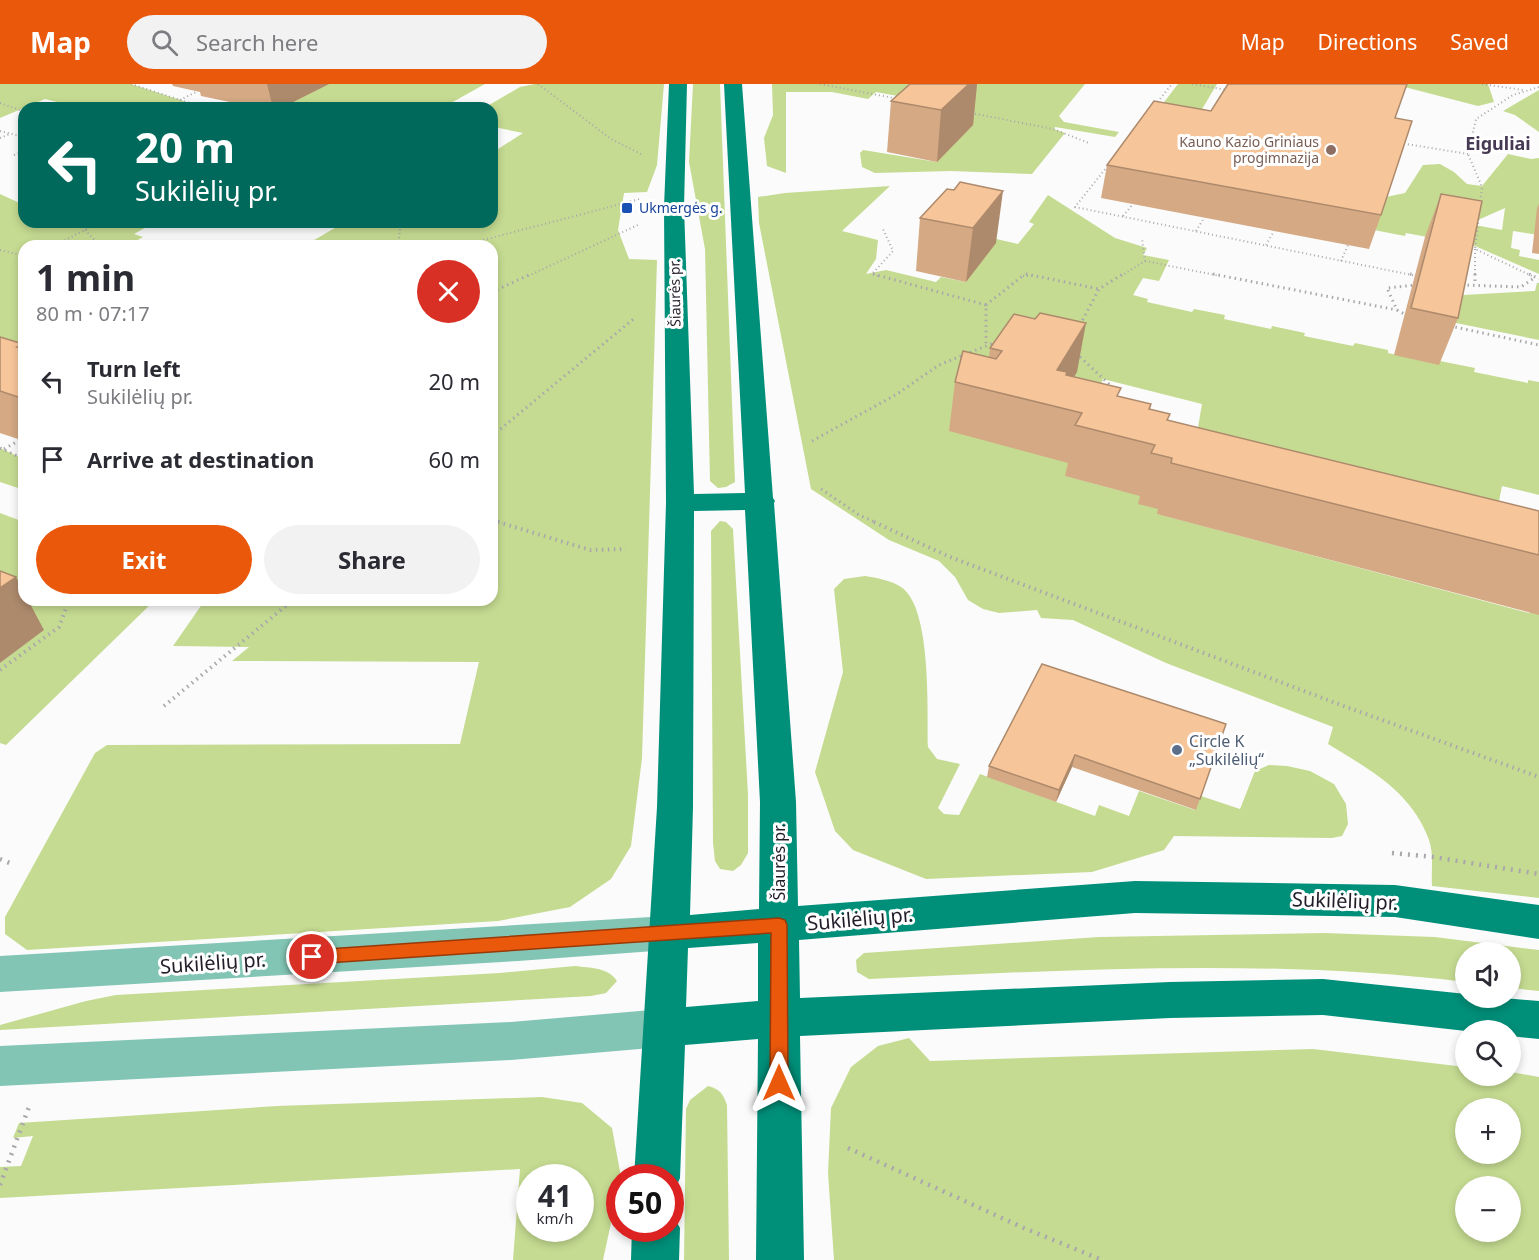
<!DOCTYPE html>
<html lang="en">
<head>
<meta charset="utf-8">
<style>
  :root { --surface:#fff; --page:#f2f2f3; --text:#2b2b33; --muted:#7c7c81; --accent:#ea580c }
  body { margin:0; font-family:"Noto Sans",sans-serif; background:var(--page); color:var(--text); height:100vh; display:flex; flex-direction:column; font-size:22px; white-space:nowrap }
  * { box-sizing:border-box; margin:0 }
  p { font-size:20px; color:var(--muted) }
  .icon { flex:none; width:33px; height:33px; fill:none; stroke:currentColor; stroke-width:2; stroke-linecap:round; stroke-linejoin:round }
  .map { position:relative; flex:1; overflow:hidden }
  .details { position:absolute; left:18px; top:156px; width:480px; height:366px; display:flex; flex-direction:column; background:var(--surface); border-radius:18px; box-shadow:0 3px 9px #0003 }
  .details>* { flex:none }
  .guide { position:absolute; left:18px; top:18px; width:480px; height:126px; border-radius:18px; box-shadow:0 3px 9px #0003; background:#00695c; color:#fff; overflow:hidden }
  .fabs { position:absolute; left:1455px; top:858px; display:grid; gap:12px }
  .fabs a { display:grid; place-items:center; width:66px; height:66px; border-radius:50%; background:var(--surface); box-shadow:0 3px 9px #0003; font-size:30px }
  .speed { position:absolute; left:516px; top:1080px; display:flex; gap:12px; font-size:30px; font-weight:700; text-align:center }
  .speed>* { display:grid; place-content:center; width:78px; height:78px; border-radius:50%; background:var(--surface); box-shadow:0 3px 9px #0003; line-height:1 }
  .speed small { font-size:15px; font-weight:400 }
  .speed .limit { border:9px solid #d22; background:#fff; color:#111 }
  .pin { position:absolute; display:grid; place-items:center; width:51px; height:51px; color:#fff; margin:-26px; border:3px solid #fff; border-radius:50%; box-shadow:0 2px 6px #0007 }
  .me { position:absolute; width:66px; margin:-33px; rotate:0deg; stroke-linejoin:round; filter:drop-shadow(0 0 4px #0008) }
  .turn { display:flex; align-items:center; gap:21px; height:126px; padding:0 18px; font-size:27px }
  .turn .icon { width:78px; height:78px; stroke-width:2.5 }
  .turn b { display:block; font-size:42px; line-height:51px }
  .round { display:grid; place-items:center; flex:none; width:63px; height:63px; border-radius:32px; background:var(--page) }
  .summary { display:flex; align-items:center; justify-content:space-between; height:102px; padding:0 18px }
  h1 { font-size:36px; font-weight:700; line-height:45px }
  .cta { display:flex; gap:12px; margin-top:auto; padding:12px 18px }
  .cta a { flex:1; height:69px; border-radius:36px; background:var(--accent); color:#fff; font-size:24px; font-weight:700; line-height:69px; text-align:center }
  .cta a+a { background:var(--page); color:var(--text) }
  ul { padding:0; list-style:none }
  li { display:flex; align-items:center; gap:18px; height:78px; padding:0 18px }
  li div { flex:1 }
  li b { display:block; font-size:22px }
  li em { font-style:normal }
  header { display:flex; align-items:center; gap:36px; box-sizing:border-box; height:84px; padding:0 30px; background:var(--accent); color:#fff }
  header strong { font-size:28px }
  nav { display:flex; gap:33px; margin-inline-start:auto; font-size:21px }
  .search { width:420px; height:54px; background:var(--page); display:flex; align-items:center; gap:15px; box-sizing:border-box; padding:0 21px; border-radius:33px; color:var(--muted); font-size:22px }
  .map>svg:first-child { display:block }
</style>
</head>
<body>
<header>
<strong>Map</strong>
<div class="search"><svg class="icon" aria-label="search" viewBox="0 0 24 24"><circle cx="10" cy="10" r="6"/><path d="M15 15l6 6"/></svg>Search here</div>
<nav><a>Map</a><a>Directions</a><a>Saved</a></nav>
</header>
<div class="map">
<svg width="1539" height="1176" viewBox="0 0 1539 1176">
  <rect width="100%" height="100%" fill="#fbfbfb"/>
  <!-- green -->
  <g fill="#c5db91" fill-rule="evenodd">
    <polygon points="0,0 131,0 205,24 82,24 45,15 0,34"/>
    <polygon points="241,0 485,0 442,24 296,24 285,22 299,14"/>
    <polygon points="535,0 664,0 657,81 647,108 624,109 618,146 629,175 657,176 642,674 631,762 611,795 570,823 498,837 27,866 5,850 5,833 95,669 107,661 460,660 479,578 232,577 249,563 173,562 205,516 492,516 492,162 304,162 345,138 492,138 492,86 495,67 523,49 494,43 497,41 492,39 492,24 484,24 520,3"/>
    <polygon points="693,0 720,0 735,398 726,403 718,404 710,397 705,165 689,78"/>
    <polygon points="772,0 1085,0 1059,32 1064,38 1119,48 1115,53 1055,43 1054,45 1065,49 1032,90 951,87 875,89 862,83 860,69 863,66 937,78 925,17 876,8 868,15 832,8 786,8 786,89 767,82 764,54 773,31"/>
    <polygon points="1178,0 1217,0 1192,42 1151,35"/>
    <polygon points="1393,0 1488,0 1494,18 1478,22"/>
    <polygon points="1539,6 1539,48 1515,31 1503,27"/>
    <path d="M1508,70L1531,75L1539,74V151L1513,147L1511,164L1520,166L1519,172L1539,176V190L1475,162L1406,149L1405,152L1374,146L1386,113L1405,109L1423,81L1440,80L1454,88L1467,100L1482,102ZM1505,124L1502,146L1469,140Z"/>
    <path d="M890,102L842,147L878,156L876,175L866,190L886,186L936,198L941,193L966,198L992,154L1018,160L1034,140L1029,138L1048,111L1115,154L1147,164L1143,171L1169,176L1159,197L1143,194L1133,211L1148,215L1147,218L1192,228L1194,225L1225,231L1224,235L1271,245L1272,242L1305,249L1304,252L1353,262L1355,259L1388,266V269L1438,280L1440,277L1475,284L1474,288L1528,299V296L1539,298V411L1502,402L1496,432L1194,367L1202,320L1103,295L1098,308L1067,305L1077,288L1032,277L1074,376L1066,392L1122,407L1145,406L1159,425L1158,430L1529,529L1539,526V814L1432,802C1431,788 1434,769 1429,756C1412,708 1369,685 1328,660L1333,643L1166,579L1073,536L1041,534L1037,526L999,529L983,525L968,516L955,493L939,477L889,456L811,405L759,139L758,113L785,109Z"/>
    <polygon points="0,110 24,121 24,138 145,138 152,140 134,150 143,153 127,162 24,162 24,302 0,294"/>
    <polygon points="1537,199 1539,199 1539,256 1412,230 1424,205 1463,211 1535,207"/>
    <polygon points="0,364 24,375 24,406 0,398"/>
    <polygon points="0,429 24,438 24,516 155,516 6,661 0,659 0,579 43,546 0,528"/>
    <polygon points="720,437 726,438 733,445 748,711 748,769 741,781 733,787 720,785 715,777 713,759 711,447"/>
    <path d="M865,492C877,494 890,496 901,503C932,523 927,627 928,663L937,675L960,680L938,724L944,730L959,731L980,690L1095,732L1099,721L1129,732L1139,707L1195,726L1201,712L1240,725L1255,687L1269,681L1287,682L1310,687L1334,700L1346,720L1348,740L1342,752L1332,754L1174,752L1164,766L1092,788L926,795L853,766L835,747L815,688L843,588L834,505L844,495Z"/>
    <path d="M1324,849L1435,853L1539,866V907L1511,904L1510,868H1466L1465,898C1268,874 1068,886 869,895L857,888L856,876L864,869L1099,853Z"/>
    <path d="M575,882C590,884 608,883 617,897L606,909L591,912L0,946V941L86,917L116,911L500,889Z"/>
    <path d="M909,954L930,977L1313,965L1465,983L1466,992H1510L1511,988L1539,993V1176H834L828,1089L831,1024L851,983L878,962ZM1466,1024H1510V1070H1466ZM1466,1102H1510V1148H1466Z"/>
    <path d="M708,1002C720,1005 723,1010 727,1021L729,1176H684L686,1025L690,1016Z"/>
    <path d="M542,1013L582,1019L612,1044L621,1093L603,1176H513L520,1085L0,1114V1083L21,1082L33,1052L13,1054L19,1039L277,1022ZM530,1094H580V1144H530Z"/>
  </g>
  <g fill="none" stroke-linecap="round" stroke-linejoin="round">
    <!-- path-far3 -->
    <g stroke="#a9a7ac" stroke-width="2" stroke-dasharray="1 3" stroke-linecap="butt">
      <polyline points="131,0 205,24"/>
      <polyline points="538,0 611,55 641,70"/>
      <polyline points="820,0 899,15"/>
      <polyline points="1192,0 1227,6"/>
      <polyline points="1482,0 1523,6"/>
      <polyline points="180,16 198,7"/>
      <polyline points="0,19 20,26"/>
      <polyline points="1155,21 1172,0"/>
      <polyline points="971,29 1053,45 1089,59"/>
      <polyline points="0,47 24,53"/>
      <polyline points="0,54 10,50"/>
      <polyline points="1400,59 1468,70"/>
      <polyline points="14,71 24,67"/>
      <polyline points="1110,79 1075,123 1417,192"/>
      <polyline points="1480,121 1482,103 1468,70 1476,35 1513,11 1539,3"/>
      <polyline points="1479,131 1475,165 1532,192"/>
      <polyline points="1123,132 1133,120"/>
      <polyline points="233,138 238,142"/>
      <polyline points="85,146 100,162"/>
      <polyline points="1196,147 1204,134"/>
      <polyline points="1266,161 1274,147"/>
      <polyline points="54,162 100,138"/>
      <polyline points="398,162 401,138"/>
      <polyline points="460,162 640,115"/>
      <polyline points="1475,165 1475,192"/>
      <polyline points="0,166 24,172"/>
      <polyline points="1145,177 1220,192"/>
      <polyline points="1341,177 1348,161"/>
      <polyline points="528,192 640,140"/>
      <polyline points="878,192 872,190 893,167 883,145"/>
      <polyline points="1023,192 1033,192"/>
      <polyline points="1121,192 1145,177 1142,155"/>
    </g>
    <!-- path-far2 -->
    <g stroke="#a9a7ac" stroke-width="3" stroke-dasharray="1.5 4" stroke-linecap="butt">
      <polyline points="873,190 986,221 986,262"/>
      <polyline points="1026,190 1099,205"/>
      <polyline points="1213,190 1397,226"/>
      <polyline points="1410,190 1419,192"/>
      <polyline points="1475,190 1475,201"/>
      <polyline points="1529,190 1539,195"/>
      <polyline points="1462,201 1521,203 1534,194"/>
      <polyline points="492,208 531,190"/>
      <polyline points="986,221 1025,190"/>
      <polyline points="1408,232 1397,226 1387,204 1416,201"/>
      <polyline points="1080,241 1099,205 1123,190"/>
      <polyline points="1450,242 1539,261"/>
      <polyline points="1076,269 1112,303"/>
      <polyline points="492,352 636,233"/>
      <polyline points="812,357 897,310 939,281 996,258"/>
      <polyline points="0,364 24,375"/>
      <polyline points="4,365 20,356"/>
      <polyline points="821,405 859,431 877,439"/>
      <polyline points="492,436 503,439"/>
    </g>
    <!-- path-far1 -->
    <g stroke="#a9a7ac" stroke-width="4" stroke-dasharray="1.5 4.5" stroke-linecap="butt">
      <polyline points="498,438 590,466 626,465"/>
      <polyline points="874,438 950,473 1341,621 1539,693"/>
      <polyline points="0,586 59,543 69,516"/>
      <polyline points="164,622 293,516"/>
    </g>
    <!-- path -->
    <g stroke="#a9a7ac" stroke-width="4.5" stroke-dasharray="2 6" stroke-linecap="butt">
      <polyline points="1392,769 1433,773 1539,790"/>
      <polyline points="0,775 12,780"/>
      <polyline points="848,1064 1024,1144 1102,1176"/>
      <polyline points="0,1101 29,1023"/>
    </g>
    <!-- minor -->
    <g fill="#82c5b4" fill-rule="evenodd">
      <polygon points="668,832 682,837 688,849 682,861 668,866 518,877 0,908 0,872"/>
      <polygon points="663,925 678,931 684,944 678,957 663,963 511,976 0,1002 0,962 511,938"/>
    </g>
    <!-- major -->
    <g fill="#008f79" fill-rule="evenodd">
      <path d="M669,0H687L684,123L694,410L745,409L724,0H742L773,414L775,417L774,419L796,718L798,822L1135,797L1395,801L1539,821V855L1395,833L1135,829L799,856L800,914L1170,898L1323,895L1466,910V914H1504L1539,917V955L1510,952V946L1466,947L1323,931L1170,934L800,952L804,1176H756L758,955L685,961L680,1094L673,1110L670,1111V1094H634L657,723L666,419L664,123ZM745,426L760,718L759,825L690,831L693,723L694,427ZM758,859V917L686,923L688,864Z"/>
      <polygon points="670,1126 680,1144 679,1176 631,1176 632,1144 670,1144"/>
    </g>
  </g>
  <!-- wall -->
  <g fill="#d4a984">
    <polygon points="172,0 329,0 281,24 259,24 201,12 200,8 173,2"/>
    <polygon points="910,0 977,0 973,41 937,78 887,68 891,17"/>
    <polygon points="1211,27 1396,34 1381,131 1369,165 1101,114 1107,81"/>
    <polygon points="947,105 996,159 966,198 916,187 920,134"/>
    <polygon points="1441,110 1458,234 1439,281 1394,271 1425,153"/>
    <polygon points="1539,120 1539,170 1532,169 1537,124"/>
    <polygon points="1014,230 1077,288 1074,293 1119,313 1151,320 1150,326 1168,337 1539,427 1539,531 1157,430 1158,425 1138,420 1140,412 1065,392 1068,379 949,347 955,298 989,273 990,264"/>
    <polygon points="0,253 23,260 24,263 24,357 0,349"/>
    <polygon points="1226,640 1196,726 1072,683 1056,718 987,693 989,682"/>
  </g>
  <!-- shaded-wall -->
  <g fill="#ad8a6c">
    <polygon points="267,0 329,0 281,24 273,24"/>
    <polygon points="969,0 977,0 973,41 937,78 941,26"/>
    <polygon points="1003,107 996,159 966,198 973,144"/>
    <polygon points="1086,239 1077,288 1063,311 1057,286"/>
    <polygon points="23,260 24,263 24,278 17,263"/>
    <polygon points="16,493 24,508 24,516 28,516 44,546 0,579 0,504"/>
    <polygon points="1075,671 1072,683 1056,718 1059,706"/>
  </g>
  <!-- building -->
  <g fill="#f7c59a" stroke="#ad8a6c" stroke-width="1.5">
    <polygon points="910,0 969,0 941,26 891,17"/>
    <polygon points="1228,0 1407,0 1395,34 1412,37 1381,131 1107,81 1154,17 1211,27"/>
    <polygon points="960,98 1003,107 973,144 920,134 947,105 954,106"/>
    <polygon points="1441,110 1482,117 1458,234 1411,224"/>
    <polygon points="1040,229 1086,239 1057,286 1067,288 1066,291 1121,304 1117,312 1151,320 1149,325 1170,330 1167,336 1539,427 1539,471 1171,379 1172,374 1151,369 1155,361 1075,341 1082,329 955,298 963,267 996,275 1002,267 990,264 1014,230 1035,235"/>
    <polygon points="0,253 23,260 17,263 24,265 24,315 0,307"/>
    <polygon points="0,487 16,493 0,504"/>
    <polygon points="1042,580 1226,640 1200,715 1075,671 1059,706 989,682"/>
  </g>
  <!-- route -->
  <polygon fill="#ea580c" stroke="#983908" stroke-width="1.5" points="779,834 785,836 787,841 788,999 786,1005 779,1007 773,1005 770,999 771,849 312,880 306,878 304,873 306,868 312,866"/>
  <!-- markers -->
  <circle fill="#8d6e63" stroke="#fff" stroke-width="2" cx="1331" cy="66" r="6"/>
  <rect fill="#1a4fb4" stroke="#fff" stroke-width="2" x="621" y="118" width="12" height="12" rx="3"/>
  <circle fill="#5c6f8a" stroke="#fff" stroke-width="2" cx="1177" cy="666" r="6"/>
  <g text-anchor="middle" stroke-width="6" stroke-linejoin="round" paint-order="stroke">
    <!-- far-education labels -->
    <g font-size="14" fill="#785e54" stroke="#fff" text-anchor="end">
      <text x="1319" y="63">Kauno Kazio Griniaus<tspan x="1319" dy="16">progimnazija</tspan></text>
    </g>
    <!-- far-transit labels -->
    <g font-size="14" fill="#164399" stroke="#fff" text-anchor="start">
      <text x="639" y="129">Ukmergės g.</text>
    </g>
    <!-- far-street labels -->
    <g font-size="14" fill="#231d29" stroke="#fff">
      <text transform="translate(675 209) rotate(-91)" y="5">Šiaurės pr.</text>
    </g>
    <!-- service labels -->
    <g font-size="16" fill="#4e5e75" stroke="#fff" text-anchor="start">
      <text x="1189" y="663">Circle K<tspan x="1189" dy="18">„Sukilėlių“</tspan></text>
    </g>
    <!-- street labels -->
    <g font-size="16" fill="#231d29" stroke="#fff">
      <text transform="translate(779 778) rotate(-90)" y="6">Šiaurės pr.</text>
    </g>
    <!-- far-district labels -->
    <g font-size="18" font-weight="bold" fill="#463953" stroke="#fff">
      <text x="1498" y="66">Eiguliai</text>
    </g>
    <!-- near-street labels -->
    <g font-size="20" fill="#231d29" stroke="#fff">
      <text transform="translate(1345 817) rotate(2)" y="7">Sukilėlių pr.</text>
      <text transform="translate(860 835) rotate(-5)" y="7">Sukilėlių pr.</text>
      <text transform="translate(213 879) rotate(-4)" y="7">Sukilėlių pr.</text>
    </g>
  </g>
</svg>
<div class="fabs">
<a><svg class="icon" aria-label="sound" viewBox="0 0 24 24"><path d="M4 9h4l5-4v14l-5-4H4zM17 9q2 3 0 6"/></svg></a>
<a><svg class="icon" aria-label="search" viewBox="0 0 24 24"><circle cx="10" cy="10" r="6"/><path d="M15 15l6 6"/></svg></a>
<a>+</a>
<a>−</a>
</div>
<div class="speed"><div>41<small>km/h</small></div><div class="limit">50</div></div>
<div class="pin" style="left:312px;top:873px;background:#d93025"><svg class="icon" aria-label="arrive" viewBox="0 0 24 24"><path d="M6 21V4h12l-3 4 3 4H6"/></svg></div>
<svg class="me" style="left:779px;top:999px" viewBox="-20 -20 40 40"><path d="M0-17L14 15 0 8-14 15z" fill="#ea580c" stroke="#fff" stroke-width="4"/></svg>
<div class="guide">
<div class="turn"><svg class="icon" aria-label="left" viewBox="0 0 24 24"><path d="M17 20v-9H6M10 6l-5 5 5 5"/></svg><div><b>20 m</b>Sukilėlių pr.</div></div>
</div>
<section class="details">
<div class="summary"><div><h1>1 min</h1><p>80 m · 07:17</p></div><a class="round" style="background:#d93025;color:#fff"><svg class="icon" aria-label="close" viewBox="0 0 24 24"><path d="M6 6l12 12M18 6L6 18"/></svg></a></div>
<ul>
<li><svg class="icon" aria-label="left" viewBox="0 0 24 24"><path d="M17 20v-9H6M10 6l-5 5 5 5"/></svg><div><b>Turn left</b><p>Sukilėlių pr.</p></div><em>20 m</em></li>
<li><svg class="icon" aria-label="arrive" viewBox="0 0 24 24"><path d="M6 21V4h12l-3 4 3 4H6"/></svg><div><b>Arrive at destination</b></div><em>60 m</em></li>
</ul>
<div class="cta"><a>Exit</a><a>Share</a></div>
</section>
</div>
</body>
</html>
